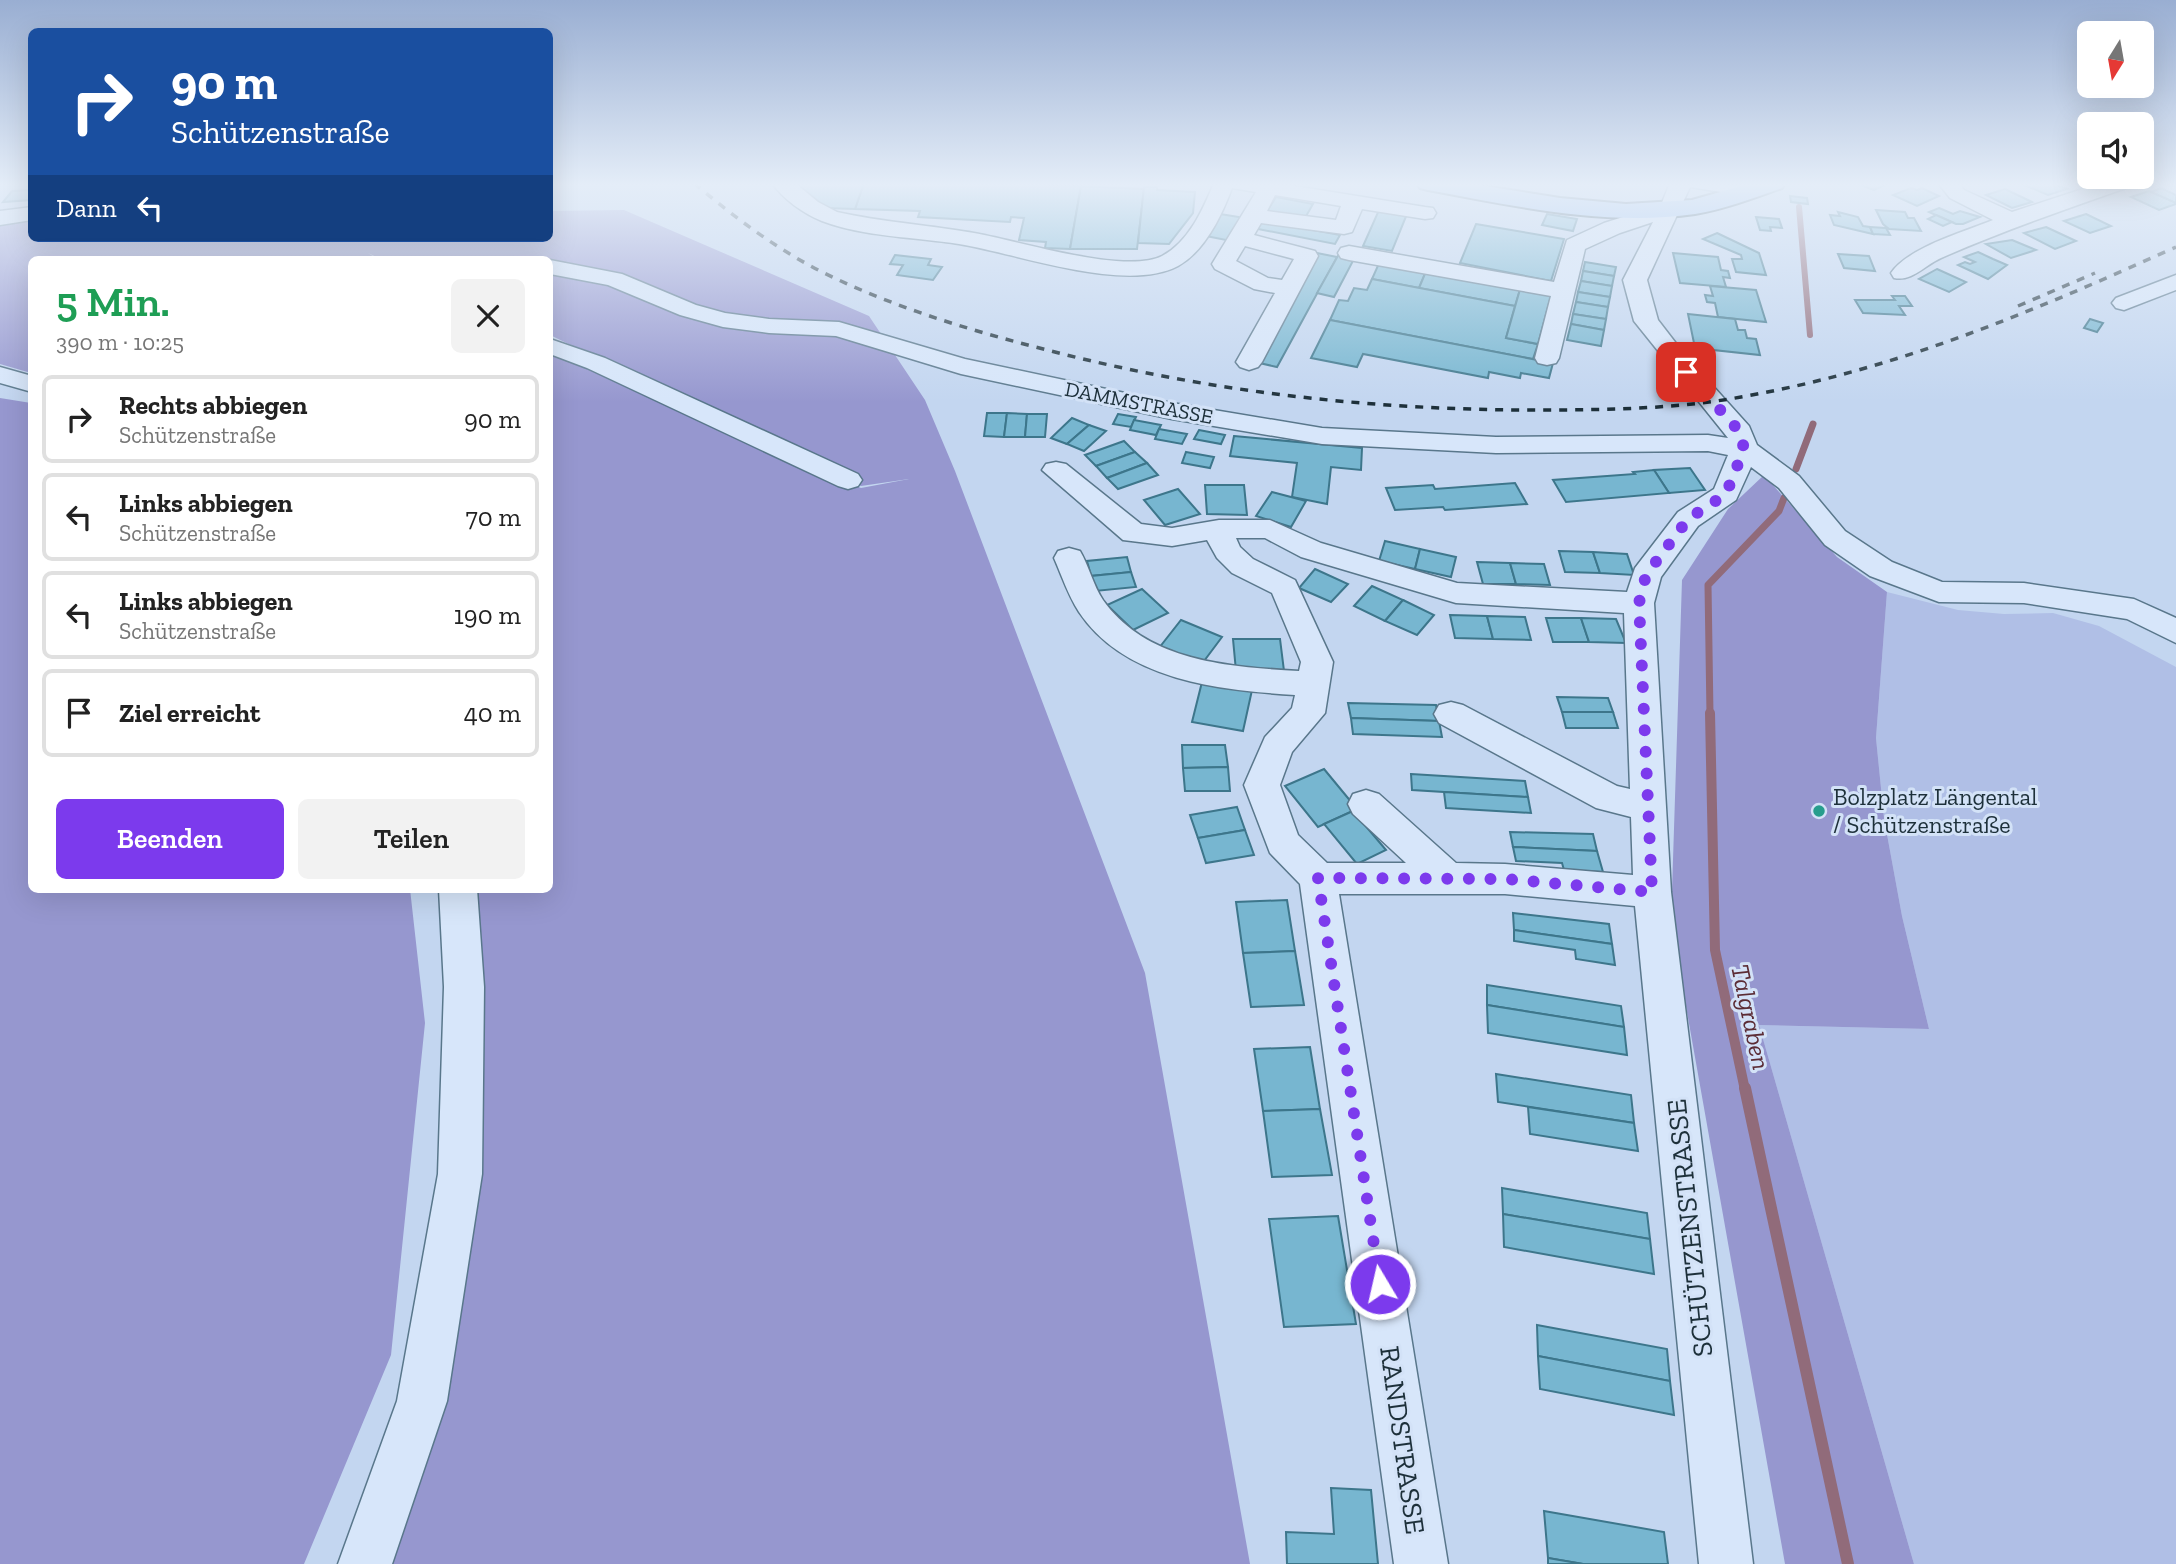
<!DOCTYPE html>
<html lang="de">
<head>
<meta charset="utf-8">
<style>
  :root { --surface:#fff; --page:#f2f2f2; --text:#222; --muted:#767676; --line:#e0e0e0; --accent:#7c3aed }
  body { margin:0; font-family:"Zilla Slab",serif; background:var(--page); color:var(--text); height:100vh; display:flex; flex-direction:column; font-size:26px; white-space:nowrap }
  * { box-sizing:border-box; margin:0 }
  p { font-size:23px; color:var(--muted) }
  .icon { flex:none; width:38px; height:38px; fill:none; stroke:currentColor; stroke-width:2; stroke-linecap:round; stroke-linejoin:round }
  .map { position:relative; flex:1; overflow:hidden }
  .sheet { position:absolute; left:28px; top:256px; width:525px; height:637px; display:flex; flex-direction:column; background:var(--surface); border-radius:10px; box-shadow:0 7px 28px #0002 }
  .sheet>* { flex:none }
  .banner { position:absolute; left:28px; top:28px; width:525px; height:214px; border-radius:10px; box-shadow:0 7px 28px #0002; background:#1a4fa0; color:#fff; overflow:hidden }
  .needle { width:46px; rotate:191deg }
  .controls { position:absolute; left:2077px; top:21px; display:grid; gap:14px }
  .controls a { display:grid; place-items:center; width:77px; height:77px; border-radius:10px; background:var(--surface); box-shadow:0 7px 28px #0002; font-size:35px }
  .pin { position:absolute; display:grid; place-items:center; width:60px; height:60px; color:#fff; margin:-30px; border-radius:14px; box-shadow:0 4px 10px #0006 }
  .me { position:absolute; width:77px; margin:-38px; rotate:351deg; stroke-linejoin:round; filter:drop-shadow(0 0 5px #0008) }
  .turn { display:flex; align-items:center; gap:24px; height:147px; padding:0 28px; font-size:32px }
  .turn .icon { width:91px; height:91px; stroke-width:2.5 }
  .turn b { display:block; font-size:49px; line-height:60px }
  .then { display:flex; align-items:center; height:66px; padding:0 28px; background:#0003; gap:14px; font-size:26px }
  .round { display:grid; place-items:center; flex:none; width:74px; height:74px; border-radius:10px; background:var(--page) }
  .head { display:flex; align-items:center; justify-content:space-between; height:119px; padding:0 28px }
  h1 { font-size:42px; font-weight:600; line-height:52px; color:#1e9e55 }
  .cta { display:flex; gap:14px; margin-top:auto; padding:14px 28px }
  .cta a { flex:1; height:80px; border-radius:10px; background:var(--accent); color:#fff; font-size:28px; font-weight:600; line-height:80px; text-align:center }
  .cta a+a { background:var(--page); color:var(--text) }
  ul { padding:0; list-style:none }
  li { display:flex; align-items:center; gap:21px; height:88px; margin:0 14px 10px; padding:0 14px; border:4px solid var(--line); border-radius:10px }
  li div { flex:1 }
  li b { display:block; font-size:26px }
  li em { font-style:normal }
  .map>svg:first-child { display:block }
</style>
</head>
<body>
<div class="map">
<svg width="2176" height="1564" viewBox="0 0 2176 1564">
  <rect width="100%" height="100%" fill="#c3d6f0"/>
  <!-- farmland -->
  <polygon fill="#b0bfe6" points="1887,592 1958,610 2004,614 2053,613 2099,626 2176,667 2176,1564 1914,1564 1759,1025 1929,1029 1902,916 1884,818 1876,738"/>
  <!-- green -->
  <g fill="#9697cf">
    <polygon points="624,210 869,316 925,400 955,471 1145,973 1250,1564 387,1564 423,1476 480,1193 471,889 550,889 550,340 773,452 861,488 909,479 861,486 550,335 550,259 381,259 368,253 377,259 32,259 31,373 0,364 0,223 31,219 32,238 550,238 550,211"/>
    <polygon points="0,398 31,403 32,889 410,889 425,1023 391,1355 304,1564 0,1564"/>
    <polygon points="1764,475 1837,557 1887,592 1876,738 1884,818 1902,916 1929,1029 1759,1025 1914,1564 1785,1564 1671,922 1682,580 1728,509"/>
  </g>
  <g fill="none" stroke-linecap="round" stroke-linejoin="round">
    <!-- stream-far3 -->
    <polyline stroke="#916b7a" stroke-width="6" points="1799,207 1810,335"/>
    <!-- stream-far2 -->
    <g stroke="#916b7a" stroke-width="7">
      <polyline points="1796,469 1813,424"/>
      <polyline points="1710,715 1708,585 1779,511 1784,498"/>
    </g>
    <!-- stream-far1 -->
    <polyline stroke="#916b7a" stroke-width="10" points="1710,713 1715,950 1745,1090"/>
    <!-- stream -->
    <polyline stroke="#916b7a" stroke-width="12" points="1745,1088 1848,1564"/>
  </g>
  <!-- building -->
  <g fill="#77b6d0" stroke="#3d768b" stroke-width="2">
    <polygon points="864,183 994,183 1081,186 1070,249 1045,248 1046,242 1019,240 1024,218 1011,217 1010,222 918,217 920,211 855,209"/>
    <polygon points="864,183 855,209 825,208 791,184"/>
    <polygon points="1856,183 1889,183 1874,190"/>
    <polygon points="2052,183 2067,189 2048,195 2022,184"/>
    <polygon points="1081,186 1144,189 1137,249 1070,249"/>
    <polygon points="1144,187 1157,187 1157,190 1195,192 1193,213 1169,244 1138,243"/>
    <polygon points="1911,188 1917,190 1922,188 1939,196 1917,206 1893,195"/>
    <polygon points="2161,188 2176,195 2176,203 2151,192"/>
    <polygon points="2005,189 2032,202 2012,208 1986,195"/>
    <polygon points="32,190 31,200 3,202 12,191"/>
    <polygon points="2149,191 2176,203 2176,204 2159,210 2131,197"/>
    <polygon points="1790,196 1807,198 1808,204 1791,202"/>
    <polygon points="1276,197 1313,204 1305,218 1267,211"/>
    <polygon points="1939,208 1953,214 1960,211 1980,217 1963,224 1956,224 1929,212"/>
    <polygon points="1379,210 1407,214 1392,251 1363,246"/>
    <polygon points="1876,210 1905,212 1908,218 1914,218 1921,231 1889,229 1883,224"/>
    <polygon points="1838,212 1858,217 1863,226 1870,227 1873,234 1834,225 1830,215 1840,216"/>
    <polygon points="1220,214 1245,218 1231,241 1206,236"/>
    <polygon points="1547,214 1577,219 1573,231 1542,225"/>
    <polygon points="2086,214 2111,226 2090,233 2064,221"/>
    <polygon points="1936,215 1952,222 1943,226 1928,219"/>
    <polygon points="1756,217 1779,219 1782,228 1770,227 1771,231 1760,230"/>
    <polygon points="1259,220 1340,235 1335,244 1253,228"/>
    <polygon points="1476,224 1564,239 1551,281 1460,263"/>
    <polygon points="1870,227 1886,228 1890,235 1873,234"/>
    <polygon points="2046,227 2076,241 2055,249 2024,233"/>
    <polygon points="1717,233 1759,253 1766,275 1736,272 1732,259 1742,259 1741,255 1703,239"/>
    <polygon points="2012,240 2036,250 2011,258 1986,244"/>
    <polygon points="1978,252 1993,259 2007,265 1988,279 1958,265 1965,262 1970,264 1975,262 1964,257"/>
    <polygon points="1317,253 1337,257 1277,367 1255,362"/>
    <polygon points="1673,253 1718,257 1721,270 1728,271 1730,278 1723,277 1726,287 1680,283"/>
    <polygon points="1339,254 1355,257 1334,297 1317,293"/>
    <polygon points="1838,254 1869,256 1875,271 1844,268"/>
    <polygon points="895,255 931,259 928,265 942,267 933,280 897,275 903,265 890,264"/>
    <polygon points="1380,261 1427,269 1419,288 1372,279"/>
    <polygon points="1585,262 1616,267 1614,276 1583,271"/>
    <polygon points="1427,269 1521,286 1515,306 1419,288"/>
    <polygon points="1937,269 1966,282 1949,292 1919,279"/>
    <polygon points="1583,271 1614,276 1612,286 1581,281"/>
    <polygon points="1372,279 1515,306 1506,338 1538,344 1533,359 1330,320 1339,300 1348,301 1354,288 1367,290"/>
    <polygon points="1581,281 1612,286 1610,297 1578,292"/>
    <polygon points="1521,286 1552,292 1538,344 1506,338"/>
    <polygon points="1710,286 1756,290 1766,322 1718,317 1715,303 1707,302 1705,295 1713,296"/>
    <polygon points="1578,292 1610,297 1608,307 1576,302"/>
    <polygon points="1892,296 1905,296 1912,306 1899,306 1905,315 1863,313 1855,300 1895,300"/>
    <polygon points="1576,302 1608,307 1606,319 1573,314"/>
    <polygon points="1573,314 1606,319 1604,330 1571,324"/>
    <polygon points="1688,314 1735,319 1738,330 1745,330 1747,338 1756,339 1760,355 1695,348"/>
    <polygon points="2090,319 2103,323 2097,332 2084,328"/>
    <polygon points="1330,320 1553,363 1549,378 1521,373 1520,378 1489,372 1488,378 1363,354 1357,367 1311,358"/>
    <polygon points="1571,324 1604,330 1601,346 1567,340"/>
    <polygon points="987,413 1007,413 1004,437 984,436"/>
    <polygon points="1007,413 1027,414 1025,437 1004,437"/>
    <polygon points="1027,414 1047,414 1045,437 1025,437"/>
    <polygon points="1118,414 1136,417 1131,427 1113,424"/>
    <polygon points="1072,418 1089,425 1067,444 1051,438"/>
    <polygon points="1134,420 1161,425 1156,435 1130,430"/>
    <polygon points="1089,425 1106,431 1084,451 1067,444"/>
    <polygon points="1159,429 1187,434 1182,444 1155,439"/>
    <polygon points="1199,430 1225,435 1221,444 1194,439"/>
    <polygon points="1234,436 1362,448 1361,470 1331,467 1327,504 1292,497 1297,463 1230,456"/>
    <polygon points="1124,441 1135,452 1096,466 1085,455"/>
    <polygon points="1135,452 1147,463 1107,478 1096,466"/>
    <polygon points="1186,452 1214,457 1210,468 1182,463"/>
    <polygon points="1147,463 1158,475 1118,489 1107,478"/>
    <polygon points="1690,468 1705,490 1669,493 1654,470"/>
    <polygon points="1654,470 1669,493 1566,502 1553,480 1635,474 1633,472"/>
    <polygon points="1515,483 1527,504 1445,510 1443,507 1395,510 1386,488 1433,485 1435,489"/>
    <polygon points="1205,485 1244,485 1247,515 1207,514"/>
    <polygon points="1178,489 1200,514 1165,525 1144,500"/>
    <polygon points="1272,492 1306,501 1291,527 1256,516"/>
    <polygon points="1385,541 1420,549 1415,569 1379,561"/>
    <polygon points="1420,549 1456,557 1451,577 1415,569"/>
    <polygon points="1559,551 1593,552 1600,573 1565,572"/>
    <polygon points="1593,552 1627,554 1634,575 1600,573"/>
    <polygon points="1127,557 1131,572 1091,576 1087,561"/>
    <polygon points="1477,562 1510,563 1516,584 1483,584"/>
    <polygon points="1510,563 1544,564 1550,585 1516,584"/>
    <polygon points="1315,569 1348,584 1331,602 1299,588"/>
    <polygon points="1131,572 1136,587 1095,591 1091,576"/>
    <polygon points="1372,586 1403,600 1385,621 1354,606"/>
    <polygon points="1142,589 1168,613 1133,630 1107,605"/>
    <polygon points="1403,600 1434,615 1417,635 1385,621"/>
    <polygon points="1450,615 1487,616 1493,639 1455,638"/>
    <polygon points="1487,616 1525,617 1531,640 1493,639"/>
    <polygon points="1546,618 1581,618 1589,642 1553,642"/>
    <polygon points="1581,618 1616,619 1626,643 1589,642"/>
    <polygon points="1181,620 1222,637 1201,665 1159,648"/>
    <polygon points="1233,639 1280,639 1284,671 1236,671"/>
    <polygon points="1202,682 1252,690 1243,731 1192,722"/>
    <polygon points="1557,697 1608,698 1613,712 1562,712"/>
    <polygon points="1348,703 1436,705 1439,721 1351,718"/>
    <polygon points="1562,712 1613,712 1618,728 1566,728"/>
    <polygon points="1351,718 1439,721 1442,737 1353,734"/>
    <polygon points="1182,745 1225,745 1228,767 1183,768"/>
    <polygon points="1228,767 1230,791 1185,791 1183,768"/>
    <polygon points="1324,769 1357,809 1318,827 1285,786"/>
    <polygon points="1411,774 1525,781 1528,797 1412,790"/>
    <polygon points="1444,792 1528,797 1531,813 1446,808"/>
    <polygon points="1237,807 1245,830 1198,838 1190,815"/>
    <polygon points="1353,811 1386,850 1357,864 1324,824"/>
    <polygon points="1245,830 1254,855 1206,863 1198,838"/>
    <polygon points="1510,832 1593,834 1597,851 1513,847"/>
    <polygon points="1513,847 1597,851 1603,872 1564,870 1562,863 1516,861"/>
    <polygon points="1287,900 1295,951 1243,953 1236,902"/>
    <polygon points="1513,913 1609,924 1612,944 1514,930"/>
    <polygon points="1514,930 1612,944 1615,965 1576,959 1575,950 1514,941"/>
    <polygon points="1295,951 1304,1005 1251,1007 1243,953"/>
    <polygon points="1487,985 1621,1006 1624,1027 1487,1005"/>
    <polygon points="1487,1005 1624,1027 1627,1055 1488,1033"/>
    <polygon points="1310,1047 1320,1109 1263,1111 1254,1049"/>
    <polygon points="1496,1074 1631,1095 1634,1123 1498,1102"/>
    <polygon points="1528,1107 1634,1123 1638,1151 1530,1134"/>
    <polygon points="1320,1109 1332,1175 1272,1177 1263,1111"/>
    <polygon points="1502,1188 1647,1213 1650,1239 1503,1214"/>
    <polygon points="1503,1214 1650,1239 1654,1274 1504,1247"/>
    <polygon points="1338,1216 1356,1324 1284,1327 1269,1219"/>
    <polygon points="1537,1325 1667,1349 1670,1381 1538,1356"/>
    <polygon points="1538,1356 1670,1381 1674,1415 1540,1389"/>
    <polygon points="1331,1488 1371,1490 1378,1564 1287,1564 1286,1532 1334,1534"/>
    <polygon points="1544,1511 1664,1532 1668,1564 1583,1564 1548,1558"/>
    <polygon points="1548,1558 1583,1564 1548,1564"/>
  </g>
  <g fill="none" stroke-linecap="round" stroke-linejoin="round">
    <!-- minor casing -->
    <g stroke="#59778b" stroke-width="3">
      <g id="minor">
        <path d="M772,183H795L818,202L837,212C882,222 928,225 974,233C1016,240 1125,275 1162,256C1189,242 1203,209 1214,183H1276L1425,207L1433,208L1436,213L1433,218L1425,219L1362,209L1352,232L1344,234L1261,223L1254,235L1315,251L1318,256L1262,362L1258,367L1249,370L1240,367L1236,362L1275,293L1254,289L1215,269L1212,264L1256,192L1232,188C1222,215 1205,251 1178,266C1125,294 1016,253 959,244C915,237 864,237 822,221C804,214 783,199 772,183ZM1275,195L1341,206L1336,220L1267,211ZM1245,246L1294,259L1282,280L1268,278L1236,261Z"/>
        <path d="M1670,183H1783L1780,187L1740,195L1690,187L1647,280L1658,320L1685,355L1749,426L1757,445L1799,476L1845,531L1892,562L1942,582L2024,583L2134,599L2176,618V643L2127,619L2024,603L1939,602L1870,576L1825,545L1779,488L1751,467L1736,500L1698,526L1661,577L1654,603L1671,892L1753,1564H1699L1635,906L1505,894H1339L1448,1564H1394L1300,884L1270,853L1244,785L1265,737L1292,708L1295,695C1220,690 1125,681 1079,612C1068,595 1062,576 1054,558L1058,551L1069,548L1080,551C1089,566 1093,585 1103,600C1147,662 1230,667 1299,671L1301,662L1272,593L1232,573L1217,558L1207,540L1172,546L1123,540L1042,470L1046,464L1056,462L1066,464L1141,524L1172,528L1219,520H1270L1321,543L1457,583L1627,592L1635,568L1678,512L1714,489L1728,455L1708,451L1496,453L1322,444L1172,419L961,374L836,336L769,333L723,327L680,315L608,285L550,274V260L622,274L696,305L725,313L769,319L839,322L965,359L1172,403L1322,428L1496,437L1708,435L1728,438L1634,321L1623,280L1653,222L1620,233L1585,249L1559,358L1556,363L1547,365L1538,363L1535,358L1551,296L1349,260L1341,258L1338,253L1341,248L1349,246L1554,282L1567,240L1604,223L1661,205ZM1236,538H1265L1301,557L1456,603L1624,613L1630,789L1617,786L1463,705L1451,702L1439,705L1434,714L1439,723L1596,808L1631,817L1633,875L1505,864L1456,863L1379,794L1366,790L1353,794L1348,804L1353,814L1406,863H1327L1298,835L1280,785L1292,752L1325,713L1333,662L1295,580L1253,559L1240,547Z"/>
        <path d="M1938,183H1959L1964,190L2012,212L2101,183H2132L2129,187C2066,209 2003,231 1941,258C1925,265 1912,282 1894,278L1891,273C1909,247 1964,232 1993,220L1950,198Z"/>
        <polygon points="32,207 32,220 0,225 0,211"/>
        <polygon points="2176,275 2176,290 2124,310 2116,308 2112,303 2116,298"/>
        <polygon points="550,339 605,358 858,474 862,480 858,486 848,489 838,486 587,368 550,354"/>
        <polygon points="0,367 32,376 32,392 0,383"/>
        <polygon points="439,889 477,889 484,987 482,1174 447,1401 392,1564 338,1564 397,1401 438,1174 444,987"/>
      </g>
    </g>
    <!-- major casing -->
    <g stroke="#2d4a59" stroke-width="4">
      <path id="major" d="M1417,183H1466L1560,198L1626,204L1692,200L1752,183H1785L1782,188C1753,198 1725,209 1695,214C1606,227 1515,206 1428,190L1420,188Z"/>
    </g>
    <!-- minor -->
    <use href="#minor" fill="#d7e6fa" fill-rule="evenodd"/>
    <!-- major -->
    <use href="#major" fill="#99c1f5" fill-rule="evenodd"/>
    <!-- rail -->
    <g stroke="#1d303a" stroke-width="3.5" stroke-dasharray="8 8" stroke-linecap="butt">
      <path d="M694,183C734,217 775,248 822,272C895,308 972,331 1051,351C1206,391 1362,409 1523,410C1596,410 1669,410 1741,397C1896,370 2034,311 2176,247"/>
      <polyline points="2018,306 2095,273"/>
    </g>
  </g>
  <!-- sky -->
  <linearGradient id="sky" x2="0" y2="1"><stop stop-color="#99aed2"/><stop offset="0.46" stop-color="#e4edf8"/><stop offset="1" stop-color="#e4edf8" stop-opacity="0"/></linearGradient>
  <rect width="2176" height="402" fill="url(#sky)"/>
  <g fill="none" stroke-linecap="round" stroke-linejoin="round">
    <!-- route -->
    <polyline stroke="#7c3aed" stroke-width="12" stroke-dasharray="0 21.6" points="1380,1284 1318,878 1505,879 1652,892 1639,603 1646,575 1688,519 1726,494 1744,449 1740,432 1686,372"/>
  </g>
  <!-- markers -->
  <circle fill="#269d8d" stroke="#d3e2f7" stroke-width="2.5" cx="1819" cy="811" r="7"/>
  <g text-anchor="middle" stroke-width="6" stroke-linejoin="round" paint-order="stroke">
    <!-- far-street labels -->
    <g font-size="21" fill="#1d303a" stroke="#d3e2f7">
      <text transform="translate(1139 403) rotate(11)" y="7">DAMMSTRASSE</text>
    </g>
    <!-- poi labels -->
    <g font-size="24" fill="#1d303a" stroke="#d3e2f7" text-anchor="start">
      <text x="1833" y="805">Bolzplatz Längental<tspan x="1833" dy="28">/ Schützenstraße</tspan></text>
    </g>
    <!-- water labels -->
    <g font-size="26" font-style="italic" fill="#5b2c35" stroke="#d3e2f7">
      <text transform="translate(1751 1017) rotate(78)" y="9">Talgraben</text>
    </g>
    <!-- near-street labels -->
    <g font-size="28" fill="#1d303a" stroke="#d3e2f7">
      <text transform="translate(1689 1228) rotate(-96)" y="10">SCHÜTZENSTRASSE</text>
      <text transform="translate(1403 1440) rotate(82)" y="10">RANDSTRASSE</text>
    </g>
  </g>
</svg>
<div class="controls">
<a><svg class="needle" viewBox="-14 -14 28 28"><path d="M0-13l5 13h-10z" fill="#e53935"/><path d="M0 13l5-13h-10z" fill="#767676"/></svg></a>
<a><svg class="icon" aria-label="sound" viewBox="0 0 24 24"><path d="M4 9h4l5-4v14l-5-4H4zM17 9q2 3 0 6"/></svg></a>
</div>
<div class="pin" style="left:1686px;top:372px;background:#d93025"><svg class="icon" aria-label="arrive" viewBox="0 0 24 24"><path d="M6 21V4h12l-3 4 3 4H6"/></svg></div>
<svg class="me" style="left:1380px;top:1284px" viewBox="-20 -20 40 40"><circle r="17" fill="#7c3aed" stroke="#fff" stroke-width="3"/><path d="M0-11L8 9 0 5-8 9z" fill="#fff"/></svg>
<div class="banner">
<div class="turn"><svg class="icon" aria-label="right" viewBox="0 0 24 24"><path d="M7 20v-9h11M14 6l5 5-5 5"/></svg><div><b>90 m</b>Schützenstraße</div></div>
<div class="then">Dann<svg class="icon" aria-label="left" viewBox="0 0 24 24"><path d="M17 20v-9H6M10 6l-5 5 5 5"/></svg></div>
</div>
<section class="sheet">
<div class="head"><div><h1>5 Min.</h1><p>390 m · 10:25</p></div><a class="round"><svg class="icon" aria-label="close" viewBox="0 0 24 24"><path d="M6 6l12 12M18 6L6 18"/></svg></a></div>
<ul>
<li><svg class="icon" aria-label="right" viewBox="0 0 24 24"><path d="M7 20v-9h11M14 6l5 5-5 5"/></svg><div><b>Rechts abbiegen</b><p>Schützenstraße</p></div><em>90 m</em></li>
<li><svg class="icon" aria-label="left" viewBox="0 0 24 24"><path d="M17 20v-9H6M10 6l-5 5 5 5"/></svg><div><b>Links abbiegen</b><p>Schützenstraße</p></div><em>70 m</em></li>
<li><svg class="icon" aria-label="left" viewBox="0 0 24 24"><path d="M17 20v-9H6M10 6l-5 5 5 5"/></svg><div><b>Links abbiegen</b><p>Schützenstraße</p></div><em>190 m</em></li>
<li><svg class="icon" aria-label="arrive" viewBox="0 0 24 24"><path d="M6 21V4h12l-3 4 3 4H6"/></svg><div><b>Ziel erreicht</b></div><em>40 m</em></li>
</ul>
<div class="cta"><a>Beenden</a><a>Teilen</a></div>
</section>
</div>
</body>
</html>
